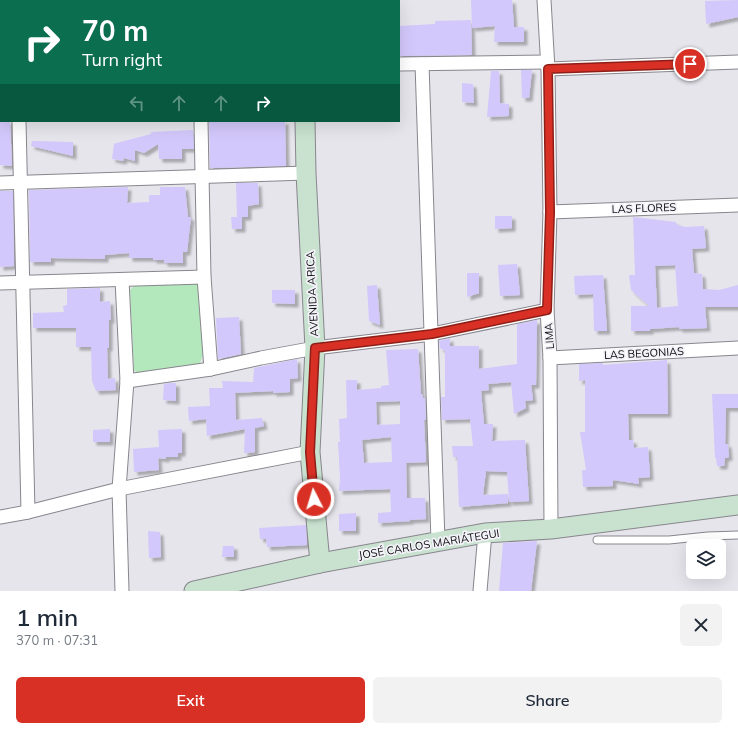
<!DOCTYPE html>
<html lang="en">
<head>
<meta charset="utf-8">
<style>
  :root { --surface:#fff; --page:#f2f2f3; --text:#1f2937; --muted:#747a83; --accent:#d93025 }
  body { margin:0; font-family:Mulish,sans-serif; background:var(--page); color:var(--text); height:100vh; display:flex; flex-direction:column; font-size:15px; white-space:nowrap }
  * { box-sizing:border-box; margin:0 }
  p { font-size:13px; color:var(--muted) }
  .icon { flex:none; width:22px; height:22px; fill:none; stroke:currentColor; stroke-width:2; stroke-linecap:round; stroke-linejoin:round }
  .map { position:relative; height:591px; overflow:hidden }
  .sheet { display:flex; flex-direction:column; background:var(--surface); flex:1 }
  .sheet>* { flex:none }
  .banner { position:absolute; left:0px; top:0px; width:400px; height:122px; box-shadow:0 4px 16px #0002; background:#0b6e4f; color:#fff; overflow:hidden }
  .fabs { position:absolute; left:686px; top:539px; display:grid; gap:8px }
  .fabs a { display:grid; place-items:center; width:40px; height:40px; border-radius:6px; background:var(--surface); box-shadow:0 4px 16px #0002; font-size:20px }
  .pin { position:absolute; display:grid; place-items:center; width:34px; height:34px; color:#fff; margin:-17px; border:2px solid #fff; border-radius:50%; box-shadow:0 1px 4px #0007 }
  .me { position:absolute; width:44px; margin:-22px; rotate:355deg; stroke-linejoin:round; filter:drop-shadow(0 0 3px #0008) }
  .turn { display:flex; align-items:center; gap:14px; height:84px; padding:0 16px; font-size:18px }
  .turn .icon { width:52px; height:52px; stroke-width:2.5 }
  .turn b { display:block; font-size:28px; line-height:34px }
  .lanes { display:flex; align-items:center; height:38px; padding:0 16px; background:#0003; justify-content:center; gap:20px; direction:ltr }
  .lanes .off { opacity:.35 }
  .round { display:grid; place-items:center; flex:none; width:42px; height:42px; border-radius:6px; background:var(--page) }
  .head { display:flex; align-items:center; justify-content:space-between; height:68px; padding:0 16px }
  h1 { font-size:24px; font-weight:600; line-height:30px }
  .cta { display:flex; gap:8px; margin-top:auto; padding:8px 16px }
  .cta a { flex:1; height:46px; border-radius:6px; background:var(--accent); color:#fff; font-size:16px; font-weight:600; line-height:46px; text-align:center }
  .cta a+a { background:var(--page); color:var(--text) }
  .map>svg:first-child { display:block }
</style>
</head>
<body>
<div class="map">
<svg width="738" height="591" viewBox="0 0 738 591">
  <defs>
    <filter id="shadow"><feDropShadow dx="3.5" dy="3.5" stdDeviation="1" flood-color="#0004"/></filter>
  </defs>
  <rect width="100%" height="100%" fill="#e6e5ec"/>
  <!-- green -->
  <polygon fill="#b3e7bc" points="196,283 199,286 203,356 199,365 138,374 134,370 130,290 134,286"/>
  <!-- building -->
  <g fill="#d3c8fb" fill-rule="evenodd" filter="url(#shadow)">
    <polygon points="471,0 512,0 514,27 524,27 524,42 494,42 495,26 472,28"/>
    <polygon points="738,0 738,17 706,24 705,1"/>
    <polygon points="471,20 472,55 399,56 399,26 435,24 435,21"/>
    <polygon points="521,70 532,70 529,98 522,98"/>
    <polygon points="491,71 499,71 500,103 509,104 509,116 487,117"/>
    <polygon points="462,83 473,84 474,103 462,102"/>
    <polygon points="0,121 10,121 12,166 0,165"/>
    <polygon points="209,121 285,121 286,166 210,168"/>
    <polygon points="193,130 194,149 182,149 182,159 159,159 158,144 144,153 135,150 135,161 124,158 123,161 112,159 114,144 113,144 151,134 151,132"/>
    <polygon points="32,141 73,142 73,156 31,146"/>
    <polygon points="236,183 258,183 259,204 248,206 248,217 242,217 242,229 232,229 231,217 237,217"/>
    <polygon points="128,187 127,203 149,202 149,195 160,195 160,187 185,187 188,217 191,217 187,252 183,252 183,263 164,263 164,260 153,260 153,258 129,258 129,253 105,255 105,259 51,258 51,262 30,262 29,190"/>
    <polygon points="0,191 13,191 14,266 0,267"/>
    <polygon points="495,216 512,216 512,228 495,229"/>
    <path d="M633,217L676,222L677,225L686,227L704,226L706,248L692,249L694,273L702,274L703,289L719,290L738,285V307H705L707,328L679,329V327L650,329V331H631V306H649L631,290L629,275H635ZM675,265L678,306L657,308L655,266Z"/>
    <polygon points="517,264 520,295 500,296 498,265"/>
    <polygon points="467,273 479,273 479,293 467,297"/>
    <polygon points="603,275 607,331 594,331 593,294 575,295 574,276"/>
    <polygon points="377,285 380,325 369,321 367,286"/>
    <polygon points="100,288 100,302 110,301 111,320 109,320 109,348 107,348 108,379 115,378 116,390 96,391 92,381 91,347 76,347 76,328 33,328 33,313 64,312 63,306 67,305 67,289"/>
    <polygon points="272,290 295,290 295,304 272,303"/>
    <polygon points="239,317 241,354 218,359 216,318"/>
    <polygon points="537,320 536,385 531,385 533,400 525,401 526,408 514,414 511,382 488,384 489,390 481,391 484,424 493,424 492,441 525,440 529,501 509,502 507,472 486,471 483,495 508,494 508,503 459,507 457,457 453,457 452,446 473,446 470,419 442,420 441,397 445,397 445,351 440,348 439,341 450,338 450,346 479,346 479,369 517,364 517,324"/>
    <path d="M418,349L421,394H422L423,398H425L426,420H424L426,462L406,463L407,498H425L426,519L410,520V521L378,523V513L391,512L390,489L339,491L340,478L338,442H340L339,419L347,418L346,380H357V390L381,388V386L389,385L386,350ZM400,401V424L377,425L376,402ZM391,437L392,462L364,463L362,440Z"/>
    <polygon points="297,359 298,378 290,379 290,392 273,393 273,391 235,393 236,420 262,418 264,426 255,428 255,452 244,453 245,429 207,436 206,419 189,421 188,407 210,406 209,388 223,388 222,381 253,382 254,368"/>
    <polygon points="667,360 668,414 628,414 629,440 633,440 634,448 648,447 650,477 638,478 639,484 613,480 613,486 583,487 582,470 586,470 580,432 585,432 585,380 579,381 579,364 603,363 603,365"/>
    <polygon points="170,383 176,383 176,401 163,400 164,384"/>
    <polygon points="712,394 738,394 738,408 726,408 725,444 728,444 729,457 725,458 724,466 717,466 716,458 715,458"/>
    <polygon points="110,429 110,442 93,442 93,430"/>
    <polygon points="182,429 182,453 178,453 178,457 166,457 166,459 158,458 159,470 134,472 133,449 159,447 158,430"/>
    <polygon points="356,513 356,531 339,531 339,514"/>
    <polygon points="306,525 307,545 267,547 266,539 260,539 259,528"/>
    <polygon points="148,531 160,532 161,557 149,558"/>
    <polygon points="537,541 531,591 499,591 503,543"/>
    <polygon points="223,546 234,546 234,557 222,557"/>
  </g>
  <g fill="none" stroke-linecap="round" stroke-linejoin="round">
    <!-- lane casing -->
    <g stroke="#88868d" stroke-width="9">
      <polyline id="lane" points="597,540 669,540 708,536 738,535"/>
    </g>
    <!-- street casing -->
    <g stroke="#88868d" stroke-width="15">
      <g id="street">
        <polyline points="15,0 15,1"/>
        <polyline points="117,0 117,1"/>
        <polyline points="196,0 196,1"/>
        <polyline points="544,0 548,69 550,212 547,310 550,358 551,529"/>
        <polyline points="399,64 547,62"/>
        <polyline points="422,64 438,541"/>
        <polyline points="548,69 738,62"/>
        <polyline points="0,80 1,80"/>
        <polyline points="19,121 28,512"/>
        <polyline points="201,121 204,277 211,369"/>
        <polyline points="0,183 306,173"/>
        <polyline points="550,212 738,205"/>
        <polyline points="122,280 127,381 119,489 122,591"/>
        <polyline points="0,283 204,277"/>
        <polyline points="550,358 738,348"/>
        <polyline points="127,381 211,369 261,358 315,348 432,334 547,310"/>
        <polyline points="0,517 28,512 119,489 310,452"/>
        <polyline points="480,591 485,533"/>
      </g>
    </g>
    <!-- secondary casing -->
    <g stroke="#88868d" stroke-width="21">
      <g id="secondary">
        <polyline points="304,0 304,1"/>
        <polyline points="305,121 306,173 315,348 310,452 320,563"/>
        <polyline points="194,591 320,563 485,533 551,529 738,505"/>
      </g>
    </g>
    <!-- lane -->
    <use href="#lane" stroke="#fff" stroke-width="7"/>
    <!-- street -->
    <use href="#street" stroke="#fff" stroke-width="13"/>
    <!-- secondary -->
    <use href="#secondary" stroke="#c8e2cf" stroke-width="19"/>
  </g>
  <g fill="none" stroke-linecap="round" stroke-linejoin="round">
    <!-- route casing -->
    <g stroke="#8d1f18" stroke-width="10">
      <polyline id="route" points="314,499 310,452 315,348 432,334 547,310 550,212 548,69 690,64"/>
    </g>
    <!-- route -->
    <use href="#route" stroke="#d93025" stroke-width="7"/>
  </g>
  <g text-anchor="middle" stroke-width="3.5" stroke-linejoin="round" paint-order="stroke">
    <!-- street labels -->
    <g font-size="11" fill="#0d0d0f" stroke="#f3f2f9">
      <text transform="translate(644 208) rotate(-2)" y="4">LAS FLORES</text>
      <text transform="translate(312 294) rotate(-93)" y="4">AVENIDA ARICA</text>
      <text transform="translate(549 336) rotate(-94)" y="4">LIMA</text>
      <text transform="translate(644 353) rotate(-3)" y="4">LAS BEGONIAS</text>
      <text transform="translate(429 544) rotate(-9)" y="4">JOSÉ CARLOS MARIÁTEGUI</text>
    </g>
  </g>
</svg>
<div class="fabs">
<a><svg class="icon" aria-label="layers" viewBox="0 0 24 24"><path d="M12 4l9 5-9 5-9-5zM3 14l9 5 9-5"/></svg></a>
</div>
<div class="pin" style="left:690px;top:64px;background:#d93025"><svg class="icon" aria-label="arrive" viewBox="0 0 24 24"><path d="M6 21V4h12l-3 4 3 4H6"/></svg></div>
<svg class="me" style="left:314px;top:499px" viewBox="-20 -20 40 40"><circle r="17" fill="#d93025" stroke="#fff" stroke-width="3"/><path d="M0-11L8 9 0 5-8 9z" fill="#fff"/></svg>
<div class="banner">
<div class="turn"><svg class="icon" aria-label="right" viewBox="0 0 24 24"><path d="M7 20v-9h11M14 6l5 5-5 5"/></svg><div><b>70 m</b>Turn right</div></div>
<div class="lanes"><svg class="icon off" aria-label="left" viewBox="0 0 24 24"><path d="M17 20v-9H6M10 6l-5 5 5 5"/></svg><svg class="icon off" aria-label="ahead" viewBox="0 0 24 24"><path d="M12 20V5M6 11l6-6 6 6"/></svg><svg class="icon off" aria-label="ahead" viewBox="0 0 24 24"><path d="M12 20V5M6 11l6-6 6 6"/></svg><svg class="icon" aria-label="right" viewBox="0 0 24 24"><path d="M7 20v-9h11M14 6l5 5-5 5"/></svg></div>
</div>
</div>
<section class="sheet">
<div class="head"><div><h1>1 min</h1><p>370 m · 07:31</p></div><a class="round"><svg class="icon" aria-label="close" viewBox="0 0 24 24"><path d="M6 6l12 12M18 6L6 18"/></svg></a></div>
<div class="cta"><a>Exit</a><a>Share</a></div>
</section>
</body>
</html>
